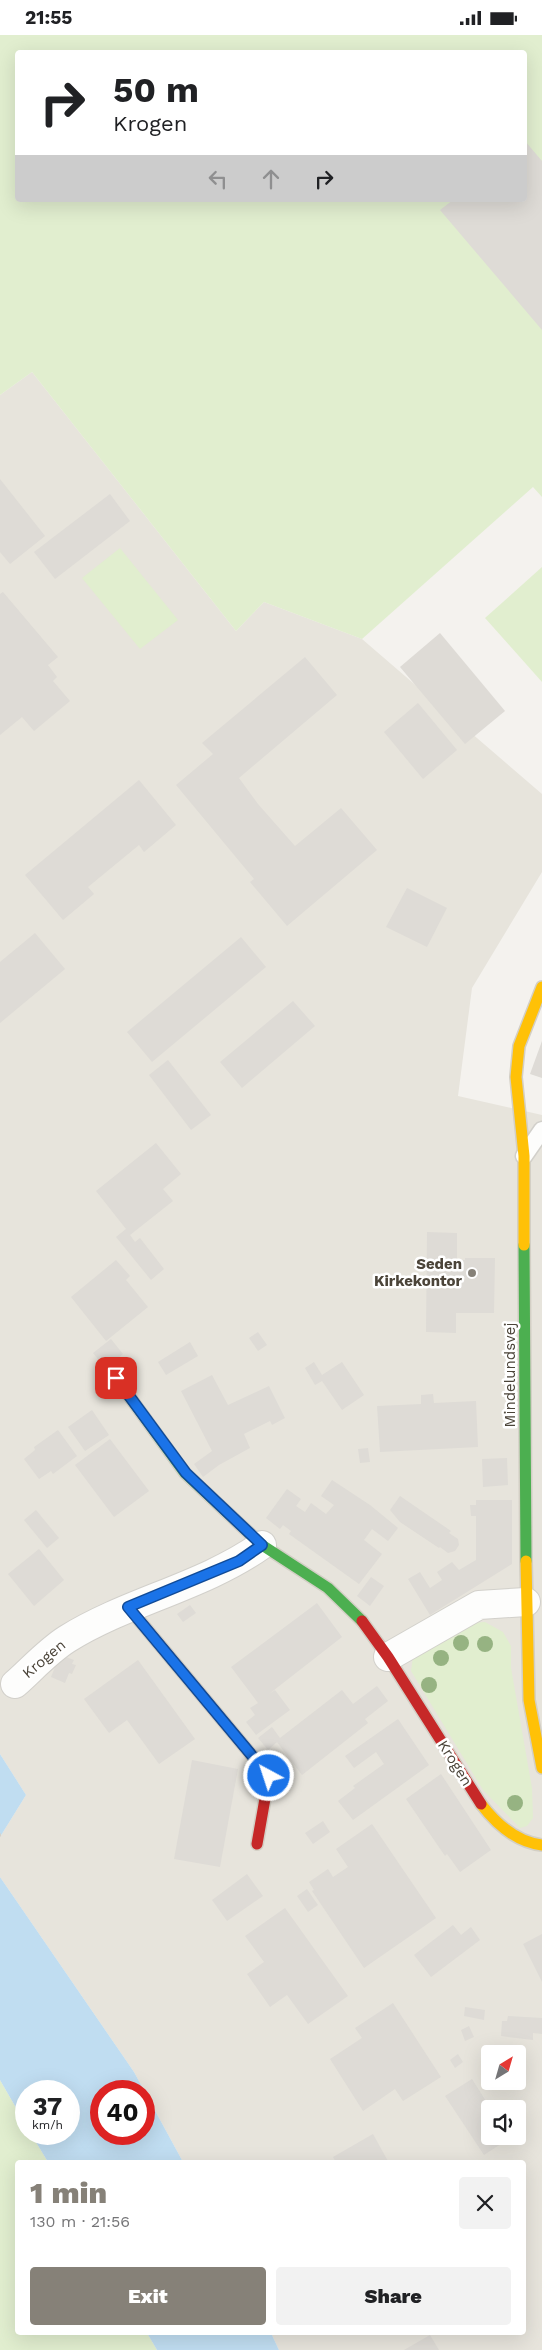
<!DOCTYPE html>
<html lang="en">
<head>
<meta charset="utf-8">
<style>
  :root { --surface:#fff; --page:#f2f2f2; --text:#202124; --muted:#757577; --accent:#868178 }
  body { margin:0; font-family:"Work Sans",sans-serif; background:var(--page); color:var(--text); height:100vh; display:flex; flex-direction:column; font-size:19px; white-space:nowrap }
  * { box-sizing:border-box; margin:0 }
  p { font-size:16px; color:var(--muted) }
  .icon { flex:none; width:28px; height:28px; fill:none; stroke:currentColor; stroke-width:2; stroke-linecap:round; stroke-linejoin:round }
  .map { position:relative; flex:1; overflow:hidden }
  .side { position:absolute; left:15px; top:2125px; width:511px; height:175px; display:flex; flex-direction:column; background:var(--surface); border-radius:5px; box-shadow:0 5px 20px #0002 }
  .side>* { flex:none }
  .guide { position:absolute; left:15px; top:15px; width:512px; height:152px; border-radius:5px; box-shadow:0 5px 20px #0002; background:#fff; color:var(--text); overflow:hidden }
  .needle { width:32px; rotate:37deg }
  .fabs { position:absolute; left:481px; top:2010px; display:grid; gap:10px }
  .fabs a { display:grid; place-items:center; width:45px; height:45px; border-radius:5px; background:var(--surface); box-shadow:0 5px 20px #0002; font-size:25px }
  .speed { position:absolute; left:15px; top:2045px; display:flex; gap:10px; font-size:25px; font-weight:700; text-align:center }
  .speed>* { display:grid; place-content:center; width:65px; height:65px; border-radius:50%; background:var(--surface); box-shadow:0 5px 20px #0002; line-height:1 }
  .speed small { font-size:12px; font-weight:400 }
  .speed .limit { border:8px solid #d22; background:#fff; color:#111 }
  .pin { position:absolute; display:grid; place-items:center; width:42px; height:42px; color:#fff; margin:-21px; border-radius:10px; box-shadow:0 2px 8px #0006 }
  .me { position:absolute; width:55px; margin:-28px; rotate:320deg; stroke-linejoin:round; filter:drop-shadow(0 0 4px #0008) }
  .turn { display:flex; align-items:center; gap:18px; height:105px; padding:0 15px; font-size:22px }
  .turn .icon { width:65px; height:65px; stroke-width:2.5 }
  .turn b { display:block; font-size:35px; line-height:42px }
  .lanes { display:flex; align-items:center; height:48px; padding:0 15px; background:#0003; justify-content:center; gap:25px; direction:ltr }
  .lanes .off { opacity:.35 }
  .round { display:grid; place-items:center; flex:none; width:52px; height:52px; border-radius:5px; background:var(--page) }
  .summary { display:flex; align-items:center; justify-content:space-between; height:85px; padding:0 15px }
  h1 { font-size:30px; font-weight:800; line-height:38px; color:var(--accent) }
  .button { display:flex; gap:10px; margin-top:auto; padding:10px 15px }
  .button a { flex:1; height:58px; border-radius:5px; background:var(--accent); color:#fff; font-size:20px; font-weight:800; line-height:58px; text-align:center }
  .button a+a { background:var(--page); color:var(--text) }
  .status { display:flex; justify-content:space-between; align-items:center; height:35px; padding:0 25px; background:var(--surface); direction:ltr }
  .status svg { height:14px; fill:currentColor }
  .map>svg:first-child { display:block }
</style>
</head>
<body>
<div class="status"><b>21:55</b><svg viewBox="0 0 49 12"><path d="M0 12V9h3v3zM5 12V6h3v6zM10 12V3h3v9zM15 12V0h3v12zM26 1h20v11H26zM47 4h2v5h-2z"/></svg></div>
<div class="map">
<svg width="542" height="2315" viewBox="0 0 542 2315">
  <rect width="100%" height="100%" fill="#f4f2ee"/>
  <!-- residential -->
  <path fill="#e7e4dc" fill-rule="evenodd" d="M32,337L236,596L264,567L362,604L542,759V837L472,953L458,1061L542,1080V2315H279L271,2298H524V2128L183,2127L134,2037L0,1842V1802L26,1760L0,1719V360ZM490,2019H518V2046H490ZM490,2074H518V2101H490Z"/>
  <!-- green -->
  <g fill="#e1eecf" fill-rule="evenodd">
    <path d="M0,0H542V462L533,452L362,604L264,567L236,596L32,337L0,360ZM18,18H525V165H18Z"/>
    <polygon points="120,513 178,585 140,614 82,543"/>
    <polygon points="542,532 542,647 485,583"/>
    <polygon points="485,1587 503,1597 511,1611 511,1633 532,1753 533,1783 527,1791 520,1793 483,1755 411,1636 414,1614 460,1589"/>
    <polygon points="0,2045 26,2090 26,2099 31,2099 48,2127 18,2128 18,2298 147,2298 157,2315 0,2315"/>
  </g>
  <!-- water -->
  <g fill="#c0ddf1" fill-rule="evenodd">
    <polygon points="0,1719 26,1760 0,1802"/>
    <path d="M0,1842L134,2037L183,2127H48L31,2099H69V2056H26V2090L0,2045ZM101,2056H144V2099H101Z"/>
    <polygon points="147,2298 271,2298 279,2315 157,2315"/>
  </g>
  <!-- building -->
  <g fill="#dedbd6">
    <polygon points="525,106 542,126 542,295 440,175 453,165 525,165"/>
    <polygon points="0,444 45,501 10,529 0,517"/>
    <polygon points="110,459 130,486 55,544 34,517"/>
    <polygon points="3,557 58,622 48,630 57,642 53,646 70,666 34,696 22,682 0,700 0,559"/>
    <polygon points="440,598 505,676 465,709 400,632"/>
    <polygon points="305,622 337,660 239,743 258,769 295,811 341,773 377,815 287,891 250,847 254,844 176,750 213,719 202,708"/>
    <polygon points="418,668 457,715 423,744 384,697"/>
    <polygon points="139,745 176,790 144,817 139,810 88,852 94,859 63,885 25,840"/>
    <polygon points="407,853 447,873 427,912 386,892"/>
    <polygon points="35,898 65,934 0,988 0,927"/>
    <polygon points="241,902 266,932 152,1027 127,997"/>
    <polygon points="293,966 315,991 242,1053 220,1027"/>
    <polygon points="542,1006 542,1043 530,1039"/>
    <polygon points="168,1025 211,1080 191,1095 149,1040"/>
    <polygon points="156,1108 181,1139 163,1154 173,1166 130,1200 135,1207 140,1203 164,1234 151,1245 116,1202 126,1194 96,1156"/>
    <polygon points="427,1197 457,1198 457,1225 465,1225 465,1223 495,1223 494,1278 456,1278 456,1298 426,1297"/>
    <polygon points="116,1225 130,1241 126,1245 148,1272 106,1306 71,1262"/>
    <polygon points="258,1297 267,1310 258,1316 249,1303"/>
    <polygon points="111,1304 123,1319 105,1333 93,1318"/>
    <polygon points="190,1307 198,1321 166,1340 158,1327"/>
    <polygon points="314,1327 322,1340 342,1327 364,1360 342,1375 322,1346 315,1350 305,1333"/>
    <polygon points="212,1340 228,1370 269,1351 285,1383 272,1390 270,1386 244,1399 250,1413 219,1430 203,1442 194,1429 212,1416 181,1356"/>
    <polygon points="433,1359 434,1368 476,1366 478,1412 380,1417 377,1371 421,1369 421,1360"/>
    <polygon points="92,1375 109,1400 85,1416 68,1392"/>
    <polygon points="58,1395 77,1421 53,1439 51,1436 39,1444 24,1424 35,1415 34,1412"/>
    <polygon points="110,1404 149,1456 114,1482 75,1430"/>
    <polygon points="368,1413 370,1427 360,1428 358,1414"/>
    <polygon points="507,1423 508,1450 483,1452 482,1424"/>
    <polygon points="332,1445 370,1470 398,1493 388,1506 372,1494 364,1505 382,1519 359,1549 289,1499 291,1496 283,1490 280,1494 266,1483 287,1454 301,1464 296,1471 305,1477 311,1468 326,1479 334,1470 321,1461"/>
    <polygon points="400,1461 451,1496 449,1498 458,1504 459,1510 455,1516 448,1518 440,1512 439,1513 400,1487 390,1475"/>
    <polygon points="476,1465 512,1465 512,1529 430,1580 408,1544 420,1537 430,1553 442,1545 437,1537 452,1527 459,1535 476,1525 476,1481 471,1481 470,1470 476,1470"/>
    <polygon points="36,1475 59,1503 47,1513 24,1485"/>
    <polygon points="39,1514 64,1545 34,1571 8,1539"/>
    <polygon points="371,1542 384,1551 370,1571 357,1561"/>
    <polygon points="317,1568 342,1602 269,1659 275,1655 290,1675 256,1700 246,1687 255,1680 250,1673 258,1668 231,1632"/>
    <polygon points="190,1570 196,1578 183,1587 177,1579"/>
    <polygon points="60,1620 74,1625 72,1629 76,1630 72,1639 69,1638 65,1648 51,1642"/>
    <polygon points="138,1625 195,1704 159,1729 127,1685 109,1698 84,1664"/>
    <polygon points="377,1651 388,1666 365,1684 368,1688 302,1740 277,1707 268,1715 258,1703 272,1692 280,1703 342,1655 353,1669"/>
    <polygon points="398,1684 429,1730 353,1785 338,1766 355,1753 353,1751 384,1729 376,1717 354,1733 345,1721"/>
    <polygon points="192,1725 238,1734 220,1832 174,1824"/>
    <polygon points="441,1739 491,1815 460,1837 447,1819 445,1821 406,1764"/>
    <polygon points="323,1786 330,1797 313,1809 305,1798"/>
    <polygon points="372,1789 436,1883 364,1933 312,1856 314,1855 309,1847 328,1834 333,1842 348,1832 336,1814"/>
    <polygon points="247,1839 263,1861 227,1886 212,1865"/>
    <polygon points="307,1854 318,1870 308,1877 297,1861"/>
    <polygon points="285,1873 348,1961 308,1989 287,1960 270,1972 247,1939 264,1927 245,1901"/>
    <polygon points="453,1890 461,1900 471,1892 480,1905 431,1942 414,1920"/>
    <polygon points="542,1899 542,1947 523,1909"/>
    <polygon points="393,1968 441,2042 403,2066 395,2054 363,2076 330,2024 362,2003 355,1993"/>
    <polygon points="465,1972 485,1975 484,1985 464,1981"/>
    <polygon points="508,1981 542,1983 542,1999 533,1998 533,2005 501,2001 502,1986 507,1986"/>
    <polygon points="469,1991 474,2002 465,2006 461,1995"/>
    <polygon points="458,2019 463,2027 455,2033 450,2025"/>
    <polygon points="472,2044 491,2074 490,2101 510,2103 484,2120 445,2061"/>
    <polygon points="373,2099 389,2128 336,2128 333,2122"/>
    <polygon points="430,2300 439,2315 404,2315"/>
  </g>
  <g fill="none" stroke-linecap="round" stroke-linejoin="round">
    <!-- lane casing -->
    <g stroke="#d2d0cb" stroke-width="19">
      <polyline id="lane" points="524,1121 542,1095"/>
    </g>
    <!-- street casing -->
    <g stroke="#d2d0cb" stroke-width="30">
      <g id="street">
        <polyline points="388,1622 479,1570 526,1567"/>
        <path d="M15,1649C31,1635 48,1616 67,1604C128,1566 203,1552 262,1510"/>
      </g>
    </g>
    <!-- fast casing -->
    <g stroke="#d3cfc5" stroke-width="14">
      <g id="fast">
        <polyline points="524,1210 526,1526"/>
        <polyline points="116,1343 185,1438 262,1510 328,1553 362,1586"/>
      </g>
    </g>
    <!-- slow casing -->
    <g stroke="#d3cfc5" stroke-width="14">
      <g id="slow">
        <polyline points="524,1210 524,1121 516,1042 519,1011 542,952"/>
        <polyline points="526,1526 529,1665 542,1733"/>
        <path d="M481,1769C497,1790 516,1807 542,1810"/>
      </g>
    </g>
    <!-- jam casing -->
    <g stroke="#d3cfc5" stroke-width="14">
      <g id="jam">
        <polyline points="129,1573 269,1741 257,1809"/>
        <polyline points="362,1586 388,1622 481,1769"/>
      </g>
    </g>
    <!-- path -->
    <g stroke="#d3d2cc" stroke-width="3" stroke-dasharray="2.5 2.5" stroke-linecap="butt">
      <polyline points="0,1800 1,1800"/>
      <polyline points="129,2050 133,2056"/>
      <polyline points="134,2056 142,2050"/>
    </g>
    <!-- lane -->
    <use href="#lane" stroke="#fdfdfc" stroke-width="16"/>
    <!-- street -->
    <use href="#street" stroke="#fdfdfc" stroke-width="28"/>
    <!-- fast -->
    <use href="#fast" stroke="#4caf50" stroke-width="11"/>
    <!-- slow -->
    <use href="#slow" stroke="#ffc107" stroke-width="11"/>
    <!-- jam -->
    <use href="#jam" stroke="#c62828" stroke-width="11"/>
  </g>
  <!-- trees -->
  <g fill="#96b382">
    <circle cx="461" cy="1608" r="8"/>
    <circle cx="485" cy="1609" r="8"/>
    <circle cx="441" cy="1623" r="8"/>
    <circle cx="429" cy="1650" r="8"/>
    <circle cx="515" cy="1768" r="8"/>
  </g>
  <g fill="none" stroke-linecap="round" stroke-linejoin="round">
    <!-- route casing -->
    <g stroke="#114b97" stroke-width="12">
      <polyline id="route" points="116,1343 186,1438 262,1510 239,1526 128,1572 269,1741"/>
    </g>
    <!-- route -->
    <use href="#route" stroke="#1a73e8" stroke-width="9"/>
  </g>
  <!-- markers -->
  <circle fill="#868178" stroke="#fff" stroke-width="2" cx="472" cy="1238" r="5"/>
  <g text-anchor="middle" stroke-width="5" stroke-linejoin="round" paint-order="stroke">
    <!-- poi labels -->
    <g font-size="15" font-weight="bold" fill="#4b4439" stroke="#fff" text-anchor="end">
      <text x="462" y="1234">Seden<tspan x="462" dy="17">Kirkekontor</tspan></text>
    </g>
    <!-- street labels -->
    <g font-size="15" fill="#4b4439" stroke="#fff">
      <text transform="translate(510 1340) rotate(-90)" y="5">Mindelundsvej</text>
      <text transform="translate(44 1624) rotate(-40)" y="5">Krogen</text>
      <text transform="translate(455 1728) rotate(58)" y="5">Krogen</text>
    </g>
  </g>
</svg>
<div class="fabs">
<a><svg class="needle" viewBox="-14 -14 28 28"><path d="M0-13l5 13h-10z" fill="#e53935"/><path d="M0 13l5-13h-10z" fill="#757577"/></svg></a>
<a><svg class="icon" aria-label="sound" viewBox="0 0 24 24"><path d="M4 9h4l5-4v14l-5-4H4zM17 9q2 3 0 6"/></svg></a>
</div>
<div class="speed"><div>37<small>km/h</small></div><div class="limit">40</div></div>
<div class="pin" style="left:116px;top:1343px;background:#d93025"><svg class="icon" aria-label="arrive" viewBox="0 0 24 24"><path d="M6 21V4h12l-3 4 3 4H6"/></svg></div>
<svg class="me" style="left:269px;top:1741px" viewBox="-20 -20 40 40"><circle r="17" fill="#1a73e8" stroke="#fff" stroke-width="3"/><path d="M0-11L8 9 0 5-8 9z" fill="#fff"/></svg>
<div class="guide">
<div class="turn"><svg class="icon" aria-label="right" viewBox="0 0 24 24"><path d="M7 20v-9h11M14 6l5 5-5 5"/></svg><div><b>50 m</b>Krogen</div></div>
<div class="lanes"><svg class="icon off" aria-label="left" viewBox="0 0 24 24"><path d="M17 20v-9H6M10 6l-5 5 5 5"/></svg><svg class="icon off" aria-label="ahead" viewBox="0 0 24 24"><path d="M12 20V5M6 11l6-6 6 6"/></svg><svg class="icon" aria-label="right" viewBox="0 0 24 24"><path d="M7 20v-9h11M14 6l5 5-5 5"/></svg></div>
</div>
<section class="side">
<div class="summary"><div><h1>1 min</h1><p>130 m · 21:56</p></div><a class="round"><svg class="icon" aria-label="close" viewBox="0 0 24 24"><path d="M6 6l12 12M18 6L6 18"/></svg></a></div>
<div class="button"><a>Exit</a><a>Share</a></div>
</section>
</div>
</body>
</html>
